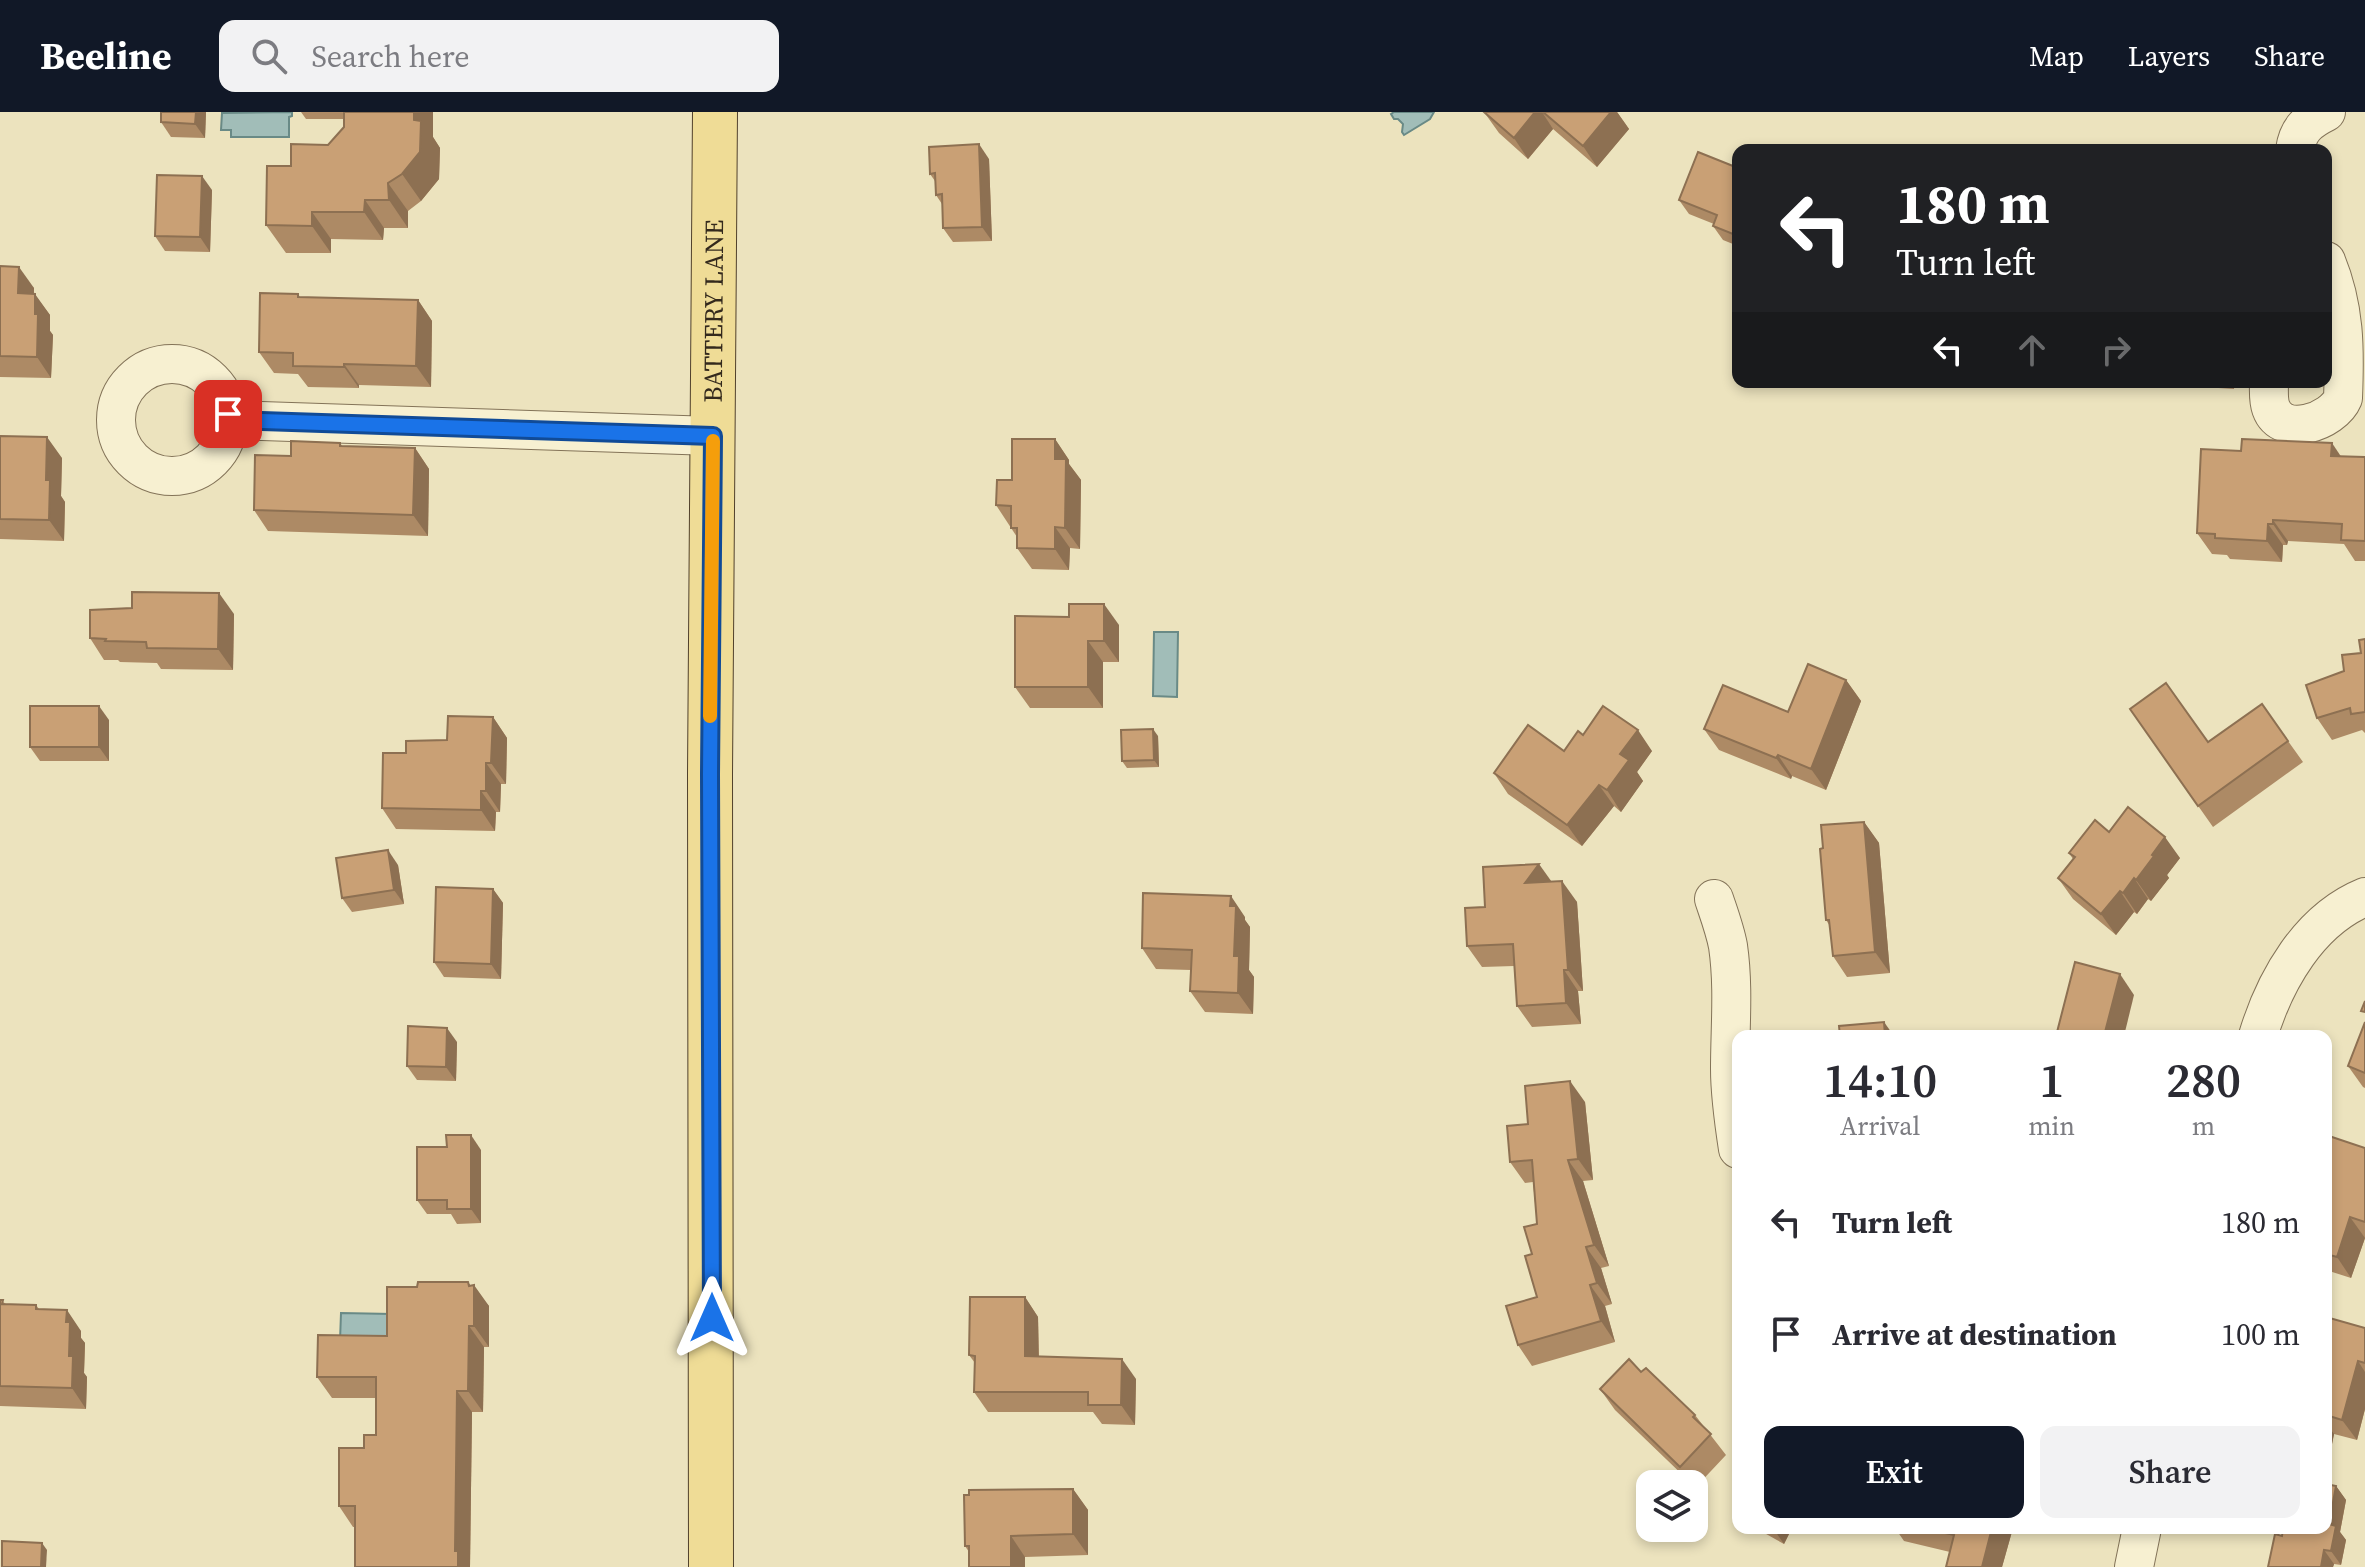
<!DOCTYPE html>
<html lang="en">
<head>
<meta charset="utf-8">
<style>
  :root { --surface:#fff; --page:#f2f2f3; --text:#2b2b33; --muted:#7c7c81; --accent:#111827 }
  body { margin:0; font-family:"Source Serif 4",serif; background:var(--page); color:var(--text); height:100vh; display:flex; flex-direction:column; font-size:30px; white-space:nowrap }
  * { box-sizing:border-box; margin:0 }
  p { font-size:26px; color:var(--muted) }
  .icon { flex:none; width:44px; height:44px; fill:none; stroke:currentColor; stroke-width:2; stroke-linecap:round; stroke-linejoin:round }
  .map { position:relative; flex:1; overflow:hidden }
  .details { position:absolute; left:1732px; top:918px; width:600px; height:504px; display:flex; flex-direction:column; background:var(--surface); border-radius:16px; box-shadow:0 4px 12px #0003 }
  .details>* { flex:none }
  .hud { position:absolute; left:1732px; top:32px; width:600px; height:244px; border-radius:16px; box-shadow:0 4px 12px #0003; background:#202124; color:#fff; overflow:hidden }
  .controls { position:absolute; left:1636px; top:1358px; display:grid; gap:16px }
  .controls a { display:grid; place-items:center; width:72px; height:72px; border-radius:16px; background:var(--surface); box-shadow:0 4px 12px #0003; font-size:40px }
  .pin { position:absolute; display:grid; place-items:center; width:68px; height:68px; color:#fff; margin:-34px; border-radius:16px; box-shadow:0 4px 12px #0006 }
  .me { position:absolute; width:88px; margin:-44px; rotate:0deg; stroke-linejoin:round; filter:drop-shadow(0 0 6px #0008) }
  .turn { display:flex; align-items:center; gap:28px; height:168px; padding:0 32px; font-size:36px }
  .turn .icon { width:104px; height:104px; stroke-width:2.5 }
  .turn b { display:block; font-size:56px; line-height:68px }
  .lanes { display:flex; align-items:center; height:76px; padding:0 32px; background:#0003; justify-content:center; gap:40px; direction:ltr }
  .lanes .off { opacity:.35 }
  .eta { display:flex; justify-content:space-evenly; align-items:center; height:136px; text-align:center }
  .eta b { font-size:48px; font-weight:600; line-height:56px }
  .primary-button { display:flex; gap:16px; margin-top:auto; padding:16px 32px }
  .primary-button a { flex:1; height:92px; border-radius:16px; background:var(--accent); color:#fff; font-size:32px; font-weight:600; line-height:92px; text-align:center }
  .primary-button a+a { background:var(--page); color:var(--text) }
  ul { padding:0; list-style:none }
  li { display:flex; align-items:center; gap:24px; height:112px; padding:0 32px }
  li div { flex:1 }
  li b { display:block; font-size:30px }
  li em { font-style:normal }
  header { display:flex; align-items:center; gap:48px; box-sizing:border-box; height:112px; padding:0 40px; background:var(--accent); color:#fff }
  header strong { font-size:38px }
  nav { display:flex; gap:44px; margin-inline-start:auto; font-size:28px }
  .search { width:560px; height:72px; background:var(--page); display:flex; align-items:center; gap:20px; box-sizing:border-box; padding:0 28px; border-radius:16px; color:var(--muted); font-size:30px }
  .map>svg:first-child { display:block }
</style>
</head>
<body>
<header>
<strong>Beeline</strong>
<div class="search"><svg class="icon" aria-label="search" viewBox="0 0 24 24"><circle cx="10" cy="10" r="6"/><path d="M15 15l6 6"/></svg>Search here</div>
<nav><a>Map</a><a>Layers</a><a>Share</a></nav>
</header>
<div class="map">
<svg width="2365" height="1455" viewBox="0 0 2365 1455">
  <rect width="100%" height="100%" fill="#ece3be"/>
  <!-- water -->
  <g fill="#a1bdb8" stroke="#698a86" stroke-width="2">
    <polygon points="292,0 292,4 289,5 289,25 231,25 231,18 221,18 222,1"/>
    <polygon points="1394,0 1434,0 1430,7 1404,23 1402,20 1403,12 1398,7 1394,7 1391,2"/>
    <polygon points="1154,520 1178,520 1177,585 1153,584"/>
    <polygon points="341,1201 392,1202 392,1230 340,1229"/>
  </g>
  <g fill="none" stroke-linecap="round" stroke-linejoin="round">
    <!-- minor casing -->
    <g stroke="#837358" stroke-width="40">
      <g id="minor">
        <path d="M2295,38C2298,17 2308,9 2326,0"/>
        <circle cx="172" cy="308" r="56"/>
        <path d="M2269,270C2269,278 2268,288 2271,296C2282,327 2333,310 2343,286C2345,236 2345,195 2326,149"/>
        <polyline points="228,308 713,324"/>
        <path d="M1714,787C1719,802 1725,818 1728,834C1734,875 1730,916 1730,957C1730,984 1734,1011 1738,1037"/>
        <path d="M2258,924C2275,868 2309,808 2365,785"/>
        <polyline points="2134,1455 2142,1416"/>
      </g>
    </g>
    <!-- major casing -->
    <g stroke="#51412c" stroke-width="46">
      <g id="major">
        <path id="s1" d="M711,1455L710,662L715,0"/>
      </g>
    </g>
    <!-- minor -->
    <use href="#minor" stroke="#f7f0d1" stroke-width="38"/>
    <!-- major -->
    <use href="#major" stroke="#efdc96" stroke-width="44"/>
  </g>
  <!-- wall -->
  <g fill="#ad8a65">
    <polygon points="206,0 205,26 171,25 161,10"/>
    <polygon points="301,0 433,0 433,25 440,36 439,67 421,89 408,99 408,116 384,116 383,128 331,127 331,141 286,141 266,113 291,54 328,33 344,15 344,7 306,7"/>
    <polygon points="1484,0 1617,0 1629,17 1597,55 1553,17 1528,47 1499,21"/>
    <polygon points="989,47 992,129 953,130 943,116 942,92 936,83 935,69 930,62"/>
    <polygon points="1738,56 1738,134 1723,128 1713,114 1714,112 1689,102 1679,88"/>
    <polygon points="212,78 210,140 165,139 155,124"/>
    <polygon points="0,154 34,176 34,182 50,203 50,219 53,223 51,266 0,265"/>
    <polygon points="298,182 300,185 418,188 432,209 431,275 359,273 359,276 308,275 298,262 274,261 259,240"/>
    <polygon points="2154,270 2235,270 2234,277 2156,272"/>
    <polygon points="0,324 62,346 61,384 65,390 64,429 0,427"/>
    <polygon points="1055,327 1069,348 1069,352 1081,368 1080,437 1070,436 1069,458 1032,457 1017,436 1017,425 996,393 1012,368"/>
    <polygon points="340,331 343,335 415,336 429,357 428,424 268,419 254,398 291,344"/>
    <polygon points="2341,344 2365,345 2365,449 2355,449 2344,432 2288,429 2287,433 2283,433 2282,450 2230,447 2227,443 2212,442 2197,421"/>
    <polygon points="234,502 233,558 161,557 157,551 120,550 118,548 104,548 90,526"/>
    <polygon points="1015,504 1119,513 1119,550 1103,550 1103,596 1030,596 1015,575"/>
    <polygon points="2365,527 2365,621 2362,618 2332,628 2317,606 2344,559 2361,541"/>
    <polygon points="1846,568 1861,589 1826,678 1792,664 1791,667 1719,638 1704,617 1788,600"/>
    <polygon points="2130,597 2208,630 2288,629 2303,650 2213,715"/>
    <polygon points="493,605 507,626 506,672 501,672 500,700 496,700 495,719 396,717 382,696 406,641 447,628"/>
    <polygon points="109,608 109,649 40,649 30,635"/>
    <polygon points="1583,623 1652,639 1637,660 1643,669 1621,700 1614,694 1582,734 1508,682 1494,661 1564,639"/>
    <polygon points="1158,624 1159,655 1127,656 1122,649"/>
    <polygon points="1864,710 1879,731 1890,861 1847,865 1833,844 1830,814 1826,808 1823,736"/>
    <polygon points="2109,720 2180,746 2167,763 2169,766 2151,789 2148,787 2137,802 2134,800 2116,823 2073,787 2058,766 2073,747 2069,741"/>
    <polygon points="398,753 404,792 352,800 342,786"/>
    <polygon points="1552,770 1577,790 1583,879 1578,879 1581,912 1532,915 1517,894 1514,854 1482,855 1467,834 1485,795"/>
    <polygon points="493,777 503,791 501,867 444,865 434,850"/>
    <polygon points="1245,805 1245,808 1250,815 1249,858 1254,865 1253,902 1205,900 1190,879 1191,858 1156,857 1142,836"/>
    <polygon points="2365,910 2365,976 2363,975 2348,954"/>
    <polygon points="457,930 456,969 417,968 407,954"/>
    <polygon points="1585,990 1593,1068 1583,1069 1609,1154 1601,1156 1612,1192 1605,1194 1615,1230 1532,1254 1518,1233 1537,1185 1532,1142 1537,1112 1533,1070 1525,1071 1510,1050 1528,1012"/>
    <polygon points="2326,1023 2365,1036 2365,1126 2351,1166 2326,1158"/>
    <polygon points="481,1038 481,1111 457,1112 451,1102 427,1102 417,1088"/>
    <polygon points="470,1174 489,1194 489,1235 484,1235 483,1300 472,1300 470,1455 355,1455 355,1415 353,1415 339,1394 364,1336 376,1323 376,1286 332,1286 317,1265 387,1224 417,1175"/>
    <polygon points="1025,1185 1038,1205 1039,1245 1136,1267 1135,1313 1102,1312 1093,1300 988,1300 974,1280 975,1251 969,1243"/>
    <polygon points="0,1188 6,1192 36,1193 39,1197 81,1219 81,1226 85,1231 84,1261 87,1265 86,1297 0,1294"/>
    <polygon points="2326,1205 2365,1216 2365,1297 2357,1328 2334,1322 2332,1332 2326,1330"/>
    <polygon points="1641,1260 1695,1303 1726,1343 1695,1376 1694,1372 1692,1372 1615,1298 1600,1277"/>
    <polygon points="2336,1374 2346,1388 2340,1420 2346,1428 2341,1453 2334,1452 2333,1455 2268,1455 2282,1424"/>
    <polygon points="1073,1377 1088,1398 1088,1443 1025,1445 969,1440 965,1434"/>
    <polygon points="1757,1416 1792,1416 1784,1432 1759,1418"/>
    <polygon points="1895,1416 2013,1416 2002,1455 1950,1440 1904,1429"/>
  </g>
  <!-- shaded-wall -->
  <g fill="#8d7052">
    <polygon points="196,0 206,0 205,26 195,12"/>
    <polygon points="414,0 433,0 433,25 440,36 439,67 421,89 402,62"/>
    <polygon points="1535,0 1542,0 1553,17 1528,47 1514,26"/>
    <polygon points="1611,0 1617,0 1629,17 1597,55 1583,34"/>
    <polygon points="979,32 989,47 992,129 982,115"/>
    <polygon points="202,64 212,78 210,140 200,125"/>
    <polygon points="388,71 408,99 408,116 389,88"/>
    <polygon points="365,88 384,116 383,128 364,100"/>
    <polygon points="312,100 331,127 331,141 312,114"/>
    <polygon points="19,155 34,176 33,202 18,181"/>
    <polygon points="35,182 50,203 50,219 53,223 51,266 37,245"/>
    <polygon points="418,188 432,209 431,275 416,254"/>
    <polygon points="344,252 359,273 359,276 344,255"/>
    <polygon points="47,325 62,346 61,384 65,390 64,429 49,408 46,368"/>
    <polygon points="1055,327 1069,348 1069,352 1081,368 1080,437 1065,416 1055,347"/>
    <polygon points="2332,331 2346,352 2331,344"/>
    <polygon points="415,336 429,357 428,424 413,403"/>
    <polygon points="2273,408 2288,429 2287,433 2273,412"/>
    <polygon points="2268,412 2283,433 2282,450 2267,429"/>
    <polygon points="1055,415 1070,436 1069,458 1055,437"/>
    <polygon points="219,481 234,502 233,558 218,537"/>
    <polygon points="1104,492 1119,513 1119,550 1104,529"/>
    <polygon points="1088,529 1103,550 1103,596 1088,575"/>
    <polygon points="1846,568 1861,589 1826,678 1811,657"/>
    <polygon points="99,594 109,608 109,649 99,635"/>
    <polygon points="493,605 507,626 506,672 491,651"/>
    <polygon points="1153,617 1158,624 1159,655 1154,648"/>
    <polygon points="1638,618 1652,639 1637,660 1643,669 1621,700 1607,678 1620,642"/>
    <polygon points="1778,643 1792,664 1791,667 1776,646"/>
    <polygon points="486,651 501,672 500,700 486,679"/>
    <polygon points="1599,673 1614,694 1582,734 1567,713"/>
    <polygon points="481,679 496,700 495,719 481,698"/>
    <polygon points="1864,710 1879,731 1890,861 1875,840"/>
    <polygon points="2165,725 2180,746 2167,763 2169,766 2151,789 2136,768 2152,743"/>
    <polygon points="388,738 398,753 404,792 394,778"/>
    <polygon points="1539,752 1554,773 1525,771"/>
    <polygon points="2134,766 2148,787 2137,802 2123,781"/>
    <polygon points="1562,769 1577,790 1583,879 1568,858"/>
    <polygon points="493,777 503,791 501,867 491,852"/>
    <polygon points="2120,779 2134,800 2116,823 2101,802"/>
    <polygon points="1231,784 1245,805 1245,808 1250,815 1249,858 1254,865 1253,902 1238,881 1234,844 1230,794"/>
    <polygon points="1564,858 1578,879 1581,912 1566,891"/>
    <polygon points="2120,862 2134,883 2124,924 2104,924"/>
    <polygon points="1884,910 1894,924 1885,924"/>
    <polygon points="447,916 457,930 456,969 446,955"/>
    <polygon points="1570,969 1585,990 1593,1068 1578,1047"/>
    <polygon points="471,1023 481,1038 481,1111 471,1097"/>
    <polygon points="1568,1048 1583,1069 1609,1154 1594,1133"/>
    <polygon points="2350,1105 2365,1126 2351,1166 2337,1145"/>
    <polygon points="1586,1135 1601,1156 1612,1192 1597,1171"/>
    <polygon points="468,1170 474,1179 474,1173 489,1194 489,1235 474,1214"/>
    <polygon points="1590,1173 1605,1194 1615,1230 1601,1209"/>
    <polygon points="1025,1185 1038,1205 1039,1264 1025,1244"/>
    <polygon points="67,1198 81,1219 81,1226 85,1231 84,1261 87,1265 86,1297 72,1276 66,1210"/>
    <polygon points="469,1214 484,1235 483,1300 468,1279"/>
    <polygon points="1122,1247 1136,1267 1135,1313 1121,1293"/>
    <polygon points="2358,1249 2365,1260 2365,1297 2357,1328 2342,1308"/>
    <polygon points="457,1279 472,1300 470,1455 458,1455 455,1439"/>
    <polygon points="2326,1311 2334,1322 2332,1332 2326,1324"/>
    <polygon points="2336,1374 2346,1388 2340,1420 2346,1428 2341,1453 2331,1439 2329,1412"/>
    <polygon points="1073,1377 1088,1398 1088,1443 1073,1422"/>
    <polygon points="1773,1416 1792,1416 1784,1432"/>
    <polygon points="1992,1416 2013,1416 2002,1455 1982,1455"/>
    <polygon points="1011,1424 1025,1445 1025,1455 1011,1455"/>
    <polygon points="42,1431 47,1438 46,1455 41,1455"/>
    <polygon points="2324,1438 2334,1452 2333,1455 2321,1455"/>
  </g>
  <!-- building -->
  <g fill="#c9a075" stroke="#8d7052" stroke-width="2">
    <polygon points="161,0 196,0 195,12 161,10"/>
    <polygon points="344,0 414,0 414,8 421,9 420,40 402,62 388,71 389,88 365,88 364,100 312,100 312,114 266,113 267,54 291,54 291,32 328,33 344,15"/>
    <polygon points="1484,0 1535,0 1514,26"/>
    <polygon points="1543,0 1611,0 1583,34"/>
    <polygon points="979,32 982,115 943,116 942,82 936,83 935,61 930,62 929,35"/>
    <polygon points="1698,40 1738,56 1738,124 1713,114 1717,103 1679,88"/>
    <polygon points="157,63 202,64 200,125 155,124"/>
    <polygon points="0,154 19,155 18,181 35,182 35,202 38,202 37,245 0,244"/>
    <polygon points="260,181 298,182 298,185 418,188 416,254 344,252 344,255 293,254 293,241 259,240"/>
    <polygon points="0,324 47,325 46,368 50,368 49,408 0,407"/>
    <polygon points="1012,327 1055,327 1055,347 1066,347 1065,416 1055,415 1055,437 1017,436 1017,416 1011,416 1011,394 996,393 997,368 1012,368"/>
    <polygon points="2242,327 2332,331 2331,344 2365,345 2365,429 2341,428 2342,412 2273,408 2273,412 2268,412 2267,429 2215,426 2215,422 2197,421 2201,337 2241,339"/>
    <polygon points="291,329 340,331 340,334 415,336 413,403 254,398 255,343 291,344"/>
    <polygon points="132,480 219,481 218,537 147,536 146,530 105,529 106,527 90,526 90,498 132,496"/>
    <polygon points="1069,492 1104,492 1104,529 1088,529 1088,575 1015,575 1015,504 1069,505"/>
    <polygon points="2365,527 2365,600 2351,602 2350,596 2317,606 2306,573 2344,559 2342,543 2361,541 2359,528"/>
    <polygon points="1808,552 1846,568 1811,657 1778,643 1776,646 1704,617 1723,573 1788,600"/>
    <polygon points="2166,571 2208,630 2262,592 2288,629 2198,694 2130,597"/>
    <rect x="30" y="594" width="69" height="41"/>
    <polygon points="1603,594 1638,618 1620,642 1629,648 1607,678 1599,673 1567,713 1494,661 1528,613 1564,639 1578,619 1583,623"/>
    <polygon points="448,604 493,605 491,651 486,651 486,679 481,679 481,698 382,696 383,641 406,641 406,629 447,628"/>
    <polygon points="1153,617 1154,648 1122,649 1121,618"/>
    <polygon points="2128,695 2165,725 2152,743 2154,744 2136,768 2134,766 2123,781 2120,779 2101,802 2058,766 2075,745 2069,741 2095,708 2109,720"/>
    <polygon points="1864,710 1875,840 1833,844 1829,808 1826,808 1820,737 1823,736 1821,713"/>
    <polygon points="388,738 394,778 342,786 336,746"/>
    <polygon points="1539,752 1525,771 1562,769 1568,858 1564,858 1566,891 1517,894 1513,832 1467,834 1465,796 1485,795 1483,755"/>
    <polygon points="436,775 493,777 491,852 434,850"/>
    <polygon points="1143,781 1231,784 1230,794 1236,794 1234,844 1239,844 1238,881 1190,879 1192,838 1142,836"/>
    <polygon points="2075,850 2120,862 2104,924 2056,924"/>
    <polygon points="2365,889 2365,900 2361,899"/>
    <polygon points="1884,910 1885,924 1840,924 1839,914"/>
    <polygon points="2365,910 2365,961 2348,954"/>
    <polygon points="408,914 447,916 446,955 407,954"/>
    <polygon points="1570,969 1578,1047 1568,1048 1594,1133 1586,1135 1597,1171 1590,1173 1601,1209 1518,1233 1506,1194 1537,1185 1525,1144 1532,1142 1524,1115 1537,1112 1532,1048 1510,1050 1507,1014 1528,1012 1525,974"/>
    <polygon points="446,1023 471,1023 471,1097 447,1097 447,1088 417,1088 417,1035 447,1035"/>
    <polygon points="2326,1023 2365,1036 2365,1110 2350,1105 2337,1145 2326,1142"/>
    <polygon points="418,1170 468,1170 469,1174 474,1173 474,1214 469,1214 468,1279 457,1279 455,1439 458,1439 458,1455 355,1455 355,1394 339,1394 339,1336 364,1336 364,1323 376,1323 376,1265 317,1265 318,1223 387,1224 387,1175 417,1175"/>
    <polygon points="970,1185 1025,1185 1025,1244 1122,1247 1121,1293 1088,1293 1088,1280 974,1280 975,1244 969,1243"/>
    <polygon points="0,1188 3,1188 2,1192 36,1193 36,1197 67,1198 66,1210 70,1210 69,1244 73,1244 72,1276 0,1274"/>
    <polygon points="2326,1205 2365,1216 2365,1251 2358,1249 2342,1308 2326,1303"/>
    <polygon points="1629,1247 1641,1260 1646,1256 1695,1303 1693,1305 1711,1322 1680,1355 1600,1277"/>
    <polygon points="2326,1372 2336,1374 2329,1412 2336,1414 2331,1439 2324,1438 2321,1455 2268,1455 2275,1422 2282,1424 2283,1416 2326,1416"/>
    <polygon points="1073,1377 1073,1422 1011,1424 1011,1455 969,1455 969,1434 965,1434 964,1383 969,1383 969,1378"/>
    <polygon points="1924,1416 1992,1416 1982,1455 1946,1455 1954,1423"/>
    <polygon points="2,1429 42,1431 41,1455 2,1455"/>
  </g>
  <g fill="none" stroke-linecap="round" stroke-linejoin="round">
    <!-- route casing -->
    <g stroke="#114b97" stroke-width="20">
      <polyline id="route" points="228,302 228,308 713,324 710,662 712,1206"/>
    </g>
    <!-- route -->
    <use href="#route" stroke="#1a73e8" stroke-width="14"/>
    <!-- slow -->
    <polyline stroke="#f59e0b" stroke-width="14" points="710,604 713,329"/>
  </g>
  <g text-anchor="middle" stroke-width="8" stroke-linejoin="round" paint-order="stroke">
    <!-- street labels -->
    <g font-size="26" fill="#33291c" stroke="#f3eccd">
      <text dy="9" stroke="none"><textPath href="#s1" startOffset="1256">BATTERY LANE</textPath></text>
    </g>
  </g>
</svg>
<div class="controls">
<a><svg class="icon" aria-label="layers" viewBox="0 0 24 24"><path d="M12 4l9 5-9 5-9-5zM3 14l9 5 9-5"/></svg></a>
</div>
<div class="pin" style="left:228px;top:302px;background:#d93025"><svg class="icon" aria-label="arrive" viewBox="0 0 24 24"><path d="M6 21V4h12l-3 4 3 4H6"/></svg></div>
<svg class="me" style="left:712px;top:1206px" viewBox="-20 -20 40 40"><path d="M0-17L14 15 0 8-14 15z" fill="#1a73e8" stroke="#fff" stroke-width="4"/></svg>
<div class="hud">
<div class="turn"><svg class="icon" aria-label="left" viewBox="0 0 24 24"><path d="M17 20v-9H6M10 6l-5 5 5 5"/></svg><div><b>180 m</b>Turn left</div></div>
<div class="lanes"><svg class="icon" aria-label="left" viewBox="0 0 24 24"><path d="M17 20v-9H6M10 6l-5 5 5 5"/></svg><svg class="icon off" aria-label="ahead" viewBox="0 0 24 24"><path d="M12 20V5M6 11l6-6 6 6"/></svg><svg class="icon off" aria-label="right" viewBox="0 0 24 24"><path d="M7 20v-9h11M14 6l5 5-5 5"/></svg></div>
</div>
<section class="details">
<div class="eta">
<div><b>14:10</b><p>Arrival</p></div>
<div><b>1</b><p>min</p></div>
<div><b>280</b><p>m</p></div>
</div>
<ul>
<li><svg class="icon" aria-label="left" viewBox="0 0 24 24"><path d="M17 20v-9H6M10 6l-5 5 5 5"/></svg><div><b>Turn left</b></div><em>180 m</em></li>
<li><svg class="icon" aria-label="arrive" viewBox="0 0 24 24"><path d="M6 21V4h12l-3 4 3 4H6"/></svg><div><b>Arrive at destination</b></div><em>100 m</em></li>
</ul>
<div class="primary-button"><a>Exit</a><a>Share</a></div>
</section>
</div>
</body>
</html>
